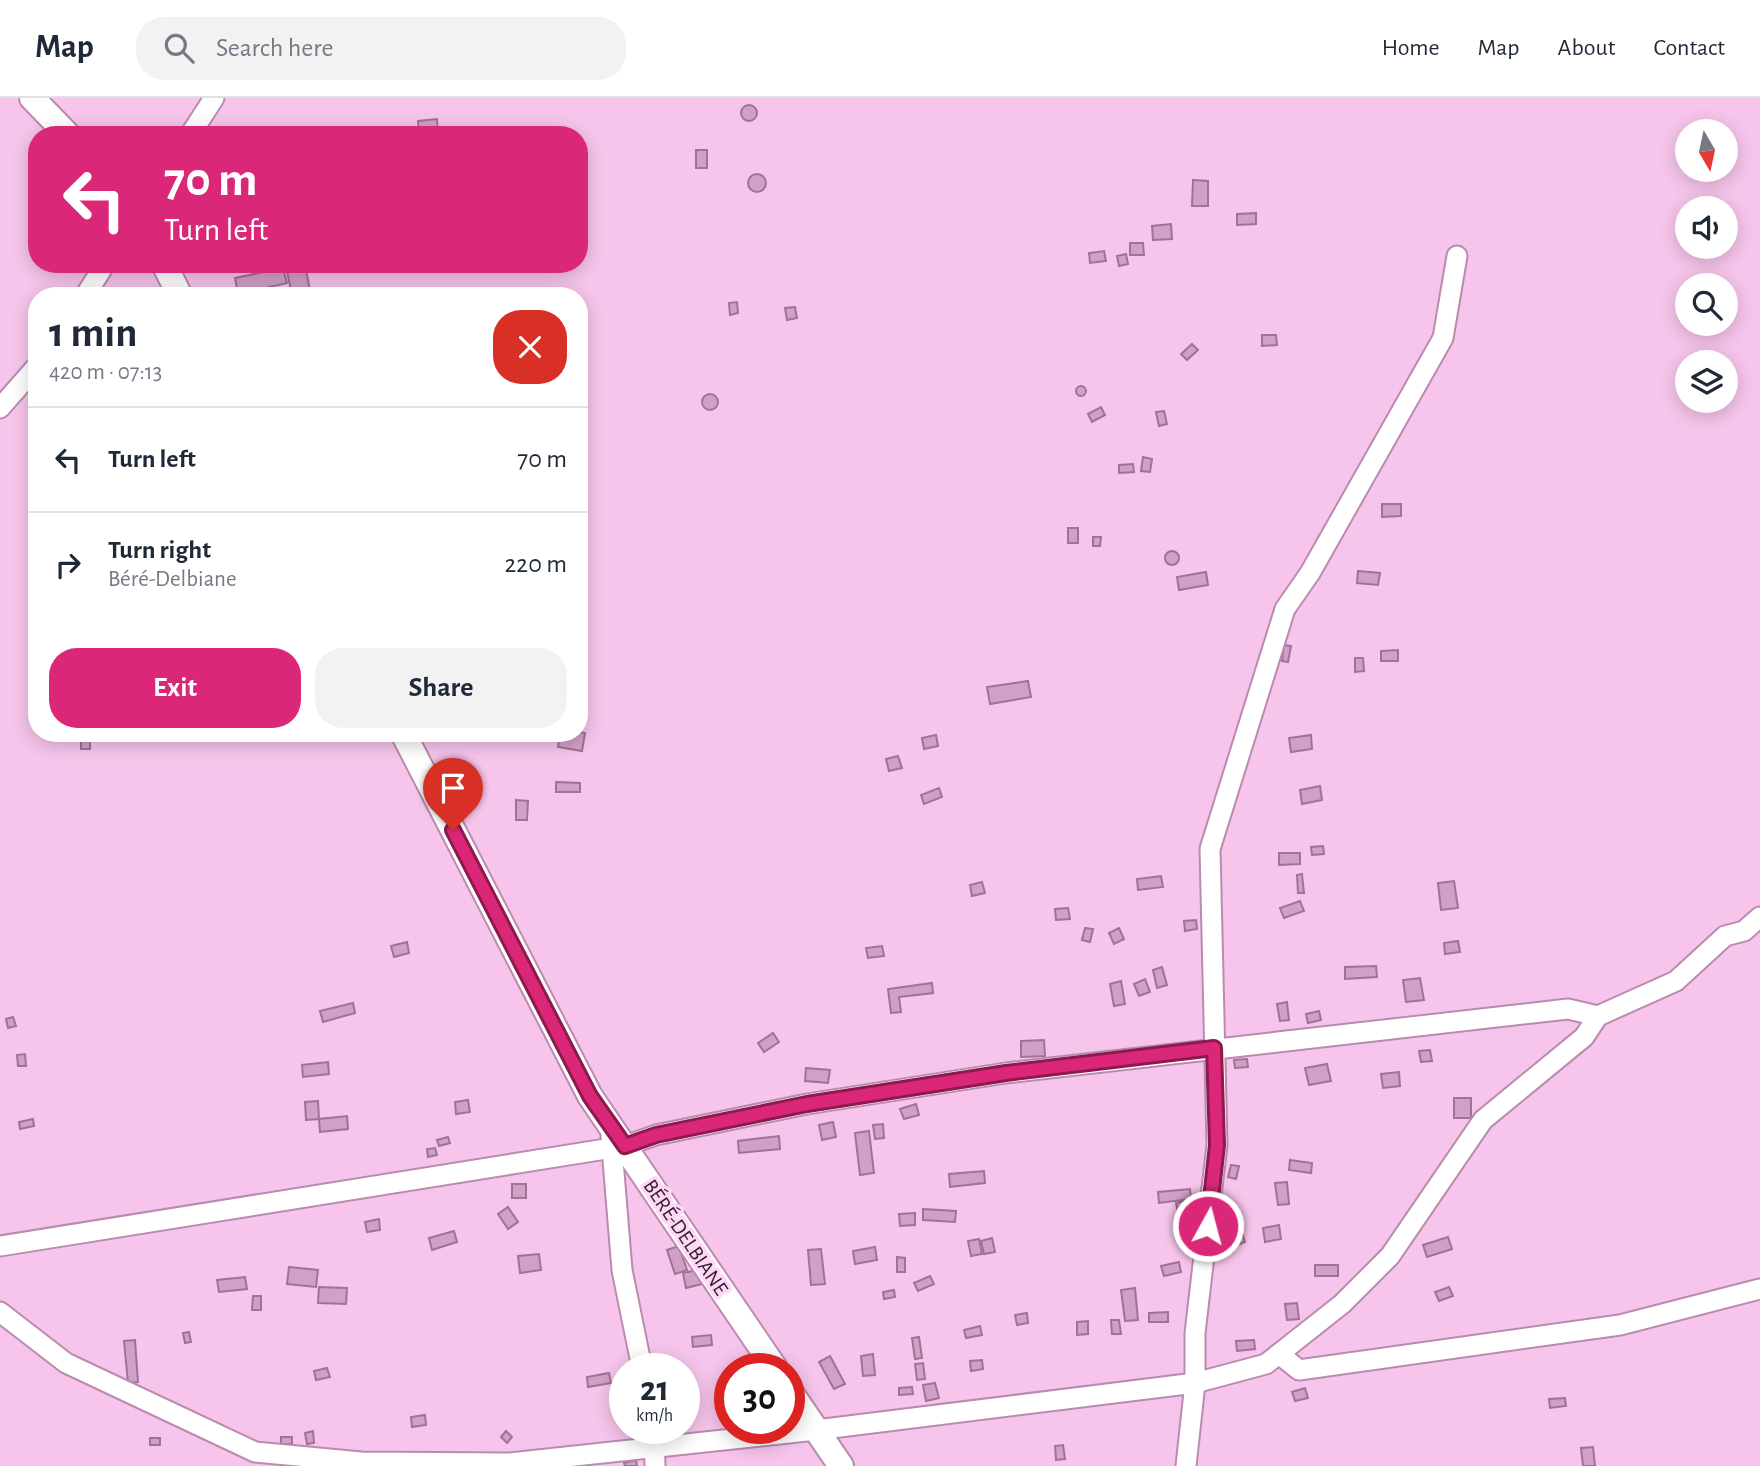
<!DOCTYPE html>
<html lang="en">
<head>
<meta charset="utf-8">
<style>
  :root { --surface:#fff; --page:#f2f2f3; --text:#1f2937; --muted:#747a83; --line:#e0e1e3; --accent:#db2777 }
  body { margin:0; font-family:"Alegreya Sans",sans-serif; background:var(--page); color:var(--text); height:100vh; display:flex; flex-direction:column; font-size:26px; white-space:nowrap }
  * { box-sizing:border-box; margin:0 }
  p { font-size:23px; color:var(--muted) }
  .icon { flex:none; width:38px; height:38px; fill:none; stroke:currentColor; stroke-width:2; stroke-linecap:round; stroke-linejoin:round }
  .map { position:relative; flex:1; overflow:hidden }
  .sheet { position:absolute; left:28px; top:189px; width:560px; height:455px; display:flex; flex-direction:column; background:var(--surface); border-radius:28px; box-shadow:0 4px 18px #0003 }
  .sheet>* { flex:none }
  .banner { position:absolute; left:28px; top:28px; width:560px; height:147px; border-radius:28px; box-shadow:0 4px 18px #0003; background:#db2777; color:#fff; overflow:hidden }
  .needle { width:46px; rotate:171deg }
  .controls { position:absolute; left:1675px; top:21px; display:grid; gap:14px }
  .controls a { display:grid; place-items:center; width:63px; height:63px; border-radius:50%; background:var(--surface); box-shadow:0 4px 18px #0003; font-size:35px }
  .speed { position:absolute; left:609px; top:1255px; display:flex; gap:14px; font-size:35px; font-weight:700; text-align:center }
  .speed>* { display:grid; place-content:center; width:91px; height:91px; border-radius:50%; background:var(--surface); box-shadow:0 4px 18px #0003; line-height:1 }
  .speed small { font-size:18px; font-weight:400 }
  .speed .limit { border:10px solid #d22; background:#fff; color:#111 }
  .pin { position:absolute; display:grid; place-items:center; width:60px; height:60px; color:#fff; margin:-72px -30px; border-radius:50% 50% 50% 0; rotate:-45deg; box-shadow:0 0 7px #0007 }
  .pin .icon { rotate:45deg }
  .me { position:absolute; width:77px; margin:-38px; rotate:7deg; stroke-linejoin:round; filter:drop-shadow(0 0 5px #0008) }
  .turn { display:flex; align-items:center; gap:24px; height:147px; padding:0 21px; font-size:32px }
  .turn .icon { width:91px; height:91px; stroke-width:2.5 }
  .turn b { display:block; font-size:49px; line-height:60px }
  .round { display:grid; place-items:center; flex:none; width:74px; height:74px; border-radius:28px; background:var(--page) }
  .overview { display:flex; align-items:center; justify-content:space-between; height:119px; padding:0 21px }
  h1 { font-size:42px; font-weight:700; line-height:52px }
  .primary-button { display:flex; gap:14px; margin-top:auto; padding:14px 21px }
  .primary-button a { flex:1; height:80px; border-radius:28px; background:var(--accent); color:#fff; font-size:28px; font-weight:700; line-height:80px; text-align:center }
  .primary-button a+a { background:var(--page); color:var(--text) }
  ul { padding:0; list-style:none }
  li { display:flex; align-items:center; gap:21px; height:105px; padding:0 21px; border-top:2px solid var(--line) }
  li div { flex:1 }
  li b { display:block; font-size:26px }
  li em { font-style:normal }
  header { display:flex; align-items:center; gap:42px; box-sizing:border-box; height:98px; padding:0 35px; background:var(--surface); border-bottom:2px solid var(--line) }
  header strong { font-size:33px }
  nav { display:flex; gap:38px; margin-inline-start:auto; font-size:24px }
  .search { width:490px; height:63px; background:var(--page); display:flex; align-items:center; gap:18px; box-sizing:border-box; padding:0 24px; border-radius:28px; color:var(--muted); font-size:26px }
  .map>svg:first-child { display:block }
</style>
</head>
<body>
<header>
<strong>Map</strong>
<div class="search"><svg class="icon" aria-label="search" viewBox="0 0 24 24"><circle cx="10" cy="10" r="6"/><path d="M15 15l6 6"/></svg>Search here</div>
<nav><a>Home</a><a>Map</a><a>About</a><a>Contact</a></nav>
</header>
<div class="map">
<svg width="1760" height="1368" viewBox="0 0 1760 1368">
  <rect width="100%" height="100%" fill="#f7c5eb"/>
  <!-- building -->
  <g fill="#d1a0c6" stroke="#a07296" stroke-width="2">
    <circle cx="749" cy="15" r="8"/>
    <polygon points="437,21 438,36 419,37 418,23"/>
    <rect x="696" y="52" width="11" height="18"/>
    <circle cx="757" cy="85" r="9"/>
    <polygon points="1193,82 1208,83 1208,108 1192,108"/>
    <polygon points="1256,115 1256,126 1237,127 1237,116"/>
    <polygon points="1171,126 1172,141 1153,142 1152,128"/>
    <polygon points="1130,145 1143,145 1144,157 1130,157"/>
    <polygon points="1104,153 1106,163 1090,165 1089,155"/>
    <polygon points="1126,156 1128,166 1119,168 1117,158"/>
    <polygon points="305,166 311,198 292,198 286,168"/>
    <polygon points="283,170 287,185 238,196 235,180"/>
    <polygon points="737,204 738,215 730,217 729,205"/>
    <polygon points="795,209 797,220 787,222 785,210"/>
    <polygon points="1262,237 1276,237 1277,247 1262,248"/>
    <polygon points="1192,246 1198,252 1187,262 1181,256"/>
    <circle cx="1081" cy="293" r="5"/>
    <circle cx="710" cy="304" r="8"/>
    <polygon points="1101,309 1105,317 1092,324 1088,316"/>
    <polygon points="1164,313 1167,326 1159,328 1156,314"/>
    <polygon points="1143,359 1152,361 1150,374 1141,373"/>
    <polygon points="1133,366 1134,374 1119,375 1119,367"/>
    <polygon points="1382,406 1401,406 1401,418 1382,419"/>
    <rect x="1068" y="430" width="10" height="15"/>
    <polygon points="1093,439 1101,439 1100,448 1093,448"/>
    <circle cx="1172" cy="460" r="7"/>
    <polygon points="1358,473 1380,475 1378,487 1357,485"/>
    <polygon points="1206,474 1208,487 1179,492 1177,479"/>
    <polygon points="1284,547 1291,548 1288,564 1282,563"/>
    <polygon points="1398,552 1398,563 1381,563 1381,553"/>
    <polygon points="1355,560 1363,560 1364,573 1355,574"/>
    <polygon points="1028,583 1031,599 990,606 987,589"/>
    <polygon points="579,634 585,635 582,653 558,649 560,635"/>
    <polygon points="936,637 938,648 924,651 922,640"/>
    <polygon points="1311,637 1312,651 1291,654 1289,640"/>
    <rect x="81" y="641" width="9" height="10"/>
    <polygon points="898,658 902,670 889,673 886,661"/>
    <polygon points="556,684 580,685 580,694 556,694"/>
    <polygon points="1320,688 1322,702 1302,706 1300,692"/>
    <polygon points="939,690 942,699 924,706 921,697"/>
    <polygon points="516,702 528,703 527,722 516,722"/>
    <polygon points="1323,748 1324,756 1312,757 1311,749"/>
    <polygon points="1279,755 1300,755 1300,766 1279,767"/>
    <polygon points="1302,776 1304,795 1298,795 1297,777"/>
    <polygon points="1161,778 1163,789 1138,792 1137,781"/>
    <polygon points="1454,783 1458,810 1441,812 1438,785"/>
    <polygon points="982,784 985,795 972,798 970,787"/>
    <polygon points="1300,803 1304,813 1284,820 1280,810"/>
    <polygon points="1068,810 1070,821 1056,822 1055,811"/>
    <polygon points="1196,822 1197,831 1185,833 1184,823"/>
    <polygon points="1085,830 1093,831 1090,844 1082,842"/>
    <polygon points="1119,830 1124,841 1114,846 1109,835"/>
    <polygon points="1458,843 1460,854 1445,856 1444,845"/>
    <polygon points="407,844 409,855 394,859 391,848"/>
    <polygon points="882,848 884,858 868,860 866,850"/>
    <polygon points="1376,868 1377,879 1345,881 1345,869"/>
    <polygon points="1162,869 1167,887 1157,890 1153,872"/>
    <polygon points="1420,880 1424,902 1406,904 1403,882"/>
    <polygon points="1145,881 1150,894 1139,898 1134,886"/>
    <polygon points="1121,883 1125,906 1114,908 1110,886"/>
    <polygon points="932,885 933,895 899,899 901,914 891,915 888,891"/>
    <polygon points="1287,904 1289,922 1280,923 1277,906"/>
    <polygon points="353,905 355,915 323,924 320,913"/>
    <polygon points="1319,913 1321,922 1308,925 1306,916"/>
    <polygon points="13,919 16,928 8,930 6,921"/>
    <polygon points="773,935 779,944 764,954 758,945"/>
    <polygon points="1044,942 1045,958 1021,959 1021,943"/>
    <polygon points="1430,952 1432,963 1421,964 1419,953"/>
    <polygon points="25,956 26,968 18,968 17,957"/>
    <polygon points="1247,961 1248,969 1235,970 1234,962"/>
    <polygon points="328,964 329,976 303,979 302,967"/>
    <polygon points="1327,966 1331,983 1309,987 1305,970"/>
    <polygon points="806,970 830,972 828,985 805,983"/>
    <polygon points="1399,974 1400,988 1383,990 1381,976"/>
    <rect x="1454" y="1000" width="17" height="20"/>
    <polygon points="468,1002 470,1014 456,1016 455,1004"/>
    <polygon points="318,1003 319,1021 306,1022 305,1004"/>
    <polygon points="916,1006 919,1017 904,1021 900,1011"/>
    <polygon points="347,1018 348,1031 320,1034 319,1021"/>
    <polygon points="33,1021 34,1028 20,1031 19,1024"/>
    <polygon points="833,1024 836,1039 822,1042 819,1027"/>
    <polygon points="883,1026 884,1040 875,1041 873,1027"/>
    <polygon points="869,1033 874,1075 860,1077 855,1035"/>
    <polygon points="779,1038 780,1051 739,1055 738,1043"/>
    <polygon points="448,1039 450,1045 439,1048 437,1042"/>
    <polygon points="435,1050 437,1057 428,1059 427,1051"/>
    <polygon points="1290,1062 1312,1065 1311,1075 1289,1072"/>
    <polygon points="1231,1067 1239,1068 1236,1081 1228,1079"/>
    <polygon points="984,1073 985,1085 950,1089 949,1076"/>
    <polygon points="1287,1084 1289,1106 1278,1107 1275,1085"/>
    <rect x="512" y="1086" width="14" height="14"/>
    <polygon points="1190,1091 1191,1101 1159,1105 1158,1094"/>
    <polygon points="1190,1102 1192,1112 1178,1115 1176,1105"/>
    <polygon points="508,1109 518,1124 508,1131 498,1116"/>
    <polygon points="923,1111 956,1113 955,1124 923,1122"/>
    <polygon points="915,1115 915,1127 900,1128 899,1116"/>
    <polygon points="379,1121 380,1132 367,1134 365,1124"/>
    <polygon points="1279,1127 1281,1141 1265,1144 1263,1130"/>
    <polygon points="1241,1132 1245,1144 1230,1150 1226,1137"/>
    <polygon points="454,1133 457,1144 432,1152 429,1140"/>
    <polygon points="1448,1139 1452,1151 1427,1159 1423,1147"/>
    <polygon points="992,1140 995,1154 984,1156 981,1143"/>
    <polygon points="979,1141 982,1156 971,1158 968,1143"/>
    <polygon points="679,1148 687,1172 675,1176 667,1152"/>
    <polygon points="875,1149 877,1162 855,1166 853,1153"/>
    <polygon points="821,1151 825,1186 811,1187 808,1152"/>
    <polygon points="539,1156 541,1172 520,1175 518,1158"/>
    <polygon points="897,1159 905,1160 905,1174 897,1174"/>
    <polygon points="1179,1164 1181,1174 1164,1178 1161,1168"/>
    <rect x="1315" y="1167" width="23" height="11"/>
    <polygon points="289,1169 318,1172 316,1189 287,1186"/>
    <polygon points="703,1171 706,1185 686,1190 683,1175"/>
    <polygon points="930,1178 934,1186 918,1193 914,1185"/>
    <polygon points="245,1179 247,1191 219,1194 217,1182"/>
    <polygon points="319,1189 347,1190 346,1206 318,1205"/>
    <polygon points="1449,1189 1453,1198 1439,1203 1435,1194"/>
    <polygon points="1135,1190 1138,1222 1125,1223 1121,1192"/>
    <polygon points="894,1192 895,1199 884,1201 883,1194"/>
    <polygon points="253,1198 261,1198 261,1212 252,1212"/>
    <polygon points="1297,1205 1299,1221 1287,1222 1285,1206"/>
    <polygon points="1168,1214 1168,1224 1149,1224 1149,1215"/>
    <polygon points="1027,1215 1028,1225 1017,1227 1015,1217"/>
    <polygon points="1111,1222 1119,1222 1121,1236 1112,1236"/>
    <polygon points="1088,1223 1088,1236 1077,1237 1077,1224"/>
    <polygon points="980,1228 982,1237 966,1240 964,1232"/>
    <polygon points="189,1234 191,1244 185,1245 183,1235"/>
    <polygon points="711,1237 712,1247 693,1249 692,1239"/>
    <polygon points="919,1239 922,1260 915,1261 912,1240"/>
    <polygon points="135,1242 138,1284 128,1285 124,1243"/>
    <polygon points="1254,1242 1255,1251 1237,1253 1236,1243"/>
    <polygon points="873,1256 875,1277 863,1278 861,1258"/>
    <polygon points="830,1258 845,1286 834,1291 819,1264"/>
    <polygon points="982,1262 983,1271 971,1273 970,1263"/>
    <polygon points="923,1265 925,1281 917,1282 915,1266"/>
    <polygon points="327,1270 330,1279 316,1282 314,1273"/>
    <polygon points="609,1275 611,1285 588,1289 587,1279"/>
    <polygon points="935,1285 939,1300 926,1303 923,1287"/>
    <polygon points="912,1289 913,1296 899,1297 899,1290"/>
    <polygon points="1305,1290 1308,1300 1295,1303 1292,1294"/>
    <polygon points="1565,1300 1566,1308 1550,1310 1549,1301"/>
    <polygon points="425,1317 426,1327 412,1329 411,1319"/>
    <polygon points="313,1333 314,1345 307,1346 305,1335"/>
    <polygon points="506,1333 512,1339 507,1345 501,1339"/>
    <rect x="281" y="1339" width="11" height="7"/>
    <rect x="150" y="1340" width="10" height="7"/>
    <polygon points="1063,1347 1065,1361 1056,1362 1055,1348"/>
    <polygon points="1593,1349 1595,1368 1583,1368 1581,1350"/>
    <polygon points="636,1362 637,1368 625,1368 624,1365"/>
  </g>
  <g fill="none" stroke-linecap="round" stroke-linejoin="round">
    <!-- minor casing -->
    <g stroke="#ba8baf" stroke-width="23">
      <g id="minor">
        <polyline points="190,37 214,0"/>
        <polyline points="85,198 105,166"/>
        <polyline points="0,310 37,268"/>
        <polyline points="611,1038 622,1172 642,1270"/>
        <polyline points="625,1048 656,1037 807,1006 1006,975 1568,911 1598,918"/>
        <polyline points="0,1148 612,1050"/>
        <polyline points="0,1214 66,1265 255,1354 361,1364 510,1365 816,1332 1195,1285 1266,1266 1342,1206 1390,1158 1483,1022 1584,939 1598,918 1676,883 1725,838 1744,833 1760,819"/>
        <polyline points="1279,1256 1299,1272 1620,1227 1760,1191"/>
        <polyline points="654,1330 655,1368"/>
        <polyline points="1186,1368 1195,1285 1195,1235 1217,1047 1210,751 1285,511 1310,475 1443,240 1457,158"/>
      </g>
    </g>
    <!-- tertiary casing -->
    <g stroke="#ba8baf" stroke-width="28">
      <g id="tertiary">
        <polyline points="32,0 68,37"/>
        <polyline points="164,166 180,198"/>
        <polyline points="403,635 590,998 775,1270"/>
        <polyline points="789,1292 841,1368"/>
      </g>
    </g>
    <!-- minor -->
    <use href="#minor" stroke="#fff" stroke-width="19"/>
    <!-- tertiary -->
    <use href="#tertiary" stroke="#fff" stroke-width="24"/>
  </g>
  <g fill="none" stroke-linecap="round" stroke-linejoin="round">
    <!-- route casing -->
    <g stroke="#8e194d" stroke-width="18">
      <polyline id="route" points="453,732 590,998 625,1048 656,1037 807,1006 1006,975 1214,950 1217,1047 1208,1128"/>
    </g>
    <!-- route -->
    <use href="#route" stroke="#db2777" stroke-width="12"/>
  </g>
  <g text-anchor="middle" stroke-width="7" stroke-linejoin="round" paint-order="stroke">
    <!-- street labels -->
    <g font-size="21" fill="#311e2d" stroke="#ffd6f5">
      <text transform="translate(686 1139) rotate(56)" y="7">BÉRÉ-DELBIANE</text>
    </g>
  </g>
</svg>
<div class="controls">
<a><svg class="needle" viewBox="-14 -14 28 28"><path d="M0-13l5 13h-10z" fill="#e53935"/><path d="M0 13l5-13h-10z" fill="#747a83"/></svg></a>
<a><svg class="icon" aria-label="sound" viewBox="0 0 24 24"><path d="M4 9h4l5-4v14l-5-4H4zM17 9q2 3 0 6"/></svg></a>
<a><svg class="icon" aria-label="search" viewBox="0 0 24 24"><circle cx="10" cy="10" r="6"/><path d="M15 15l6 6"/></svg></a>
<a><svg class="icon" aria-label="layers" viewBox="0 0 24 24"><path d="M12 4l9 5-9 5-9-5zM3 14l9 5 9-5"/></svg></a>
</div>
<div class="speed"><div>21<small>km/h</small></div><div class="limit">30</div></div>
<div class="pin" style="left:453px;top:732px;background:#d93025"><svg class="icon" aria-label="arrive" viewBox="0 0 24 24"><path d="M6 21V4h12l-3 4 3 4H6"/></svg></div>
<svg class="me" style="left:1208px;top:1128px" viewBox="-20 -20 40 40"><circle r="17" fill="#db2777" stroke="#fff" stroke-width="3"/><path d="M0-11L8 9 0 5-8 9z" fill="#fff"/></svg>
<div class="banner">
<div class="turn"><svg class="icon" aria-label="left" viewBox="0 0 24 24"><path d="M17 20v-9H6M10 6l-5 5 5 5"/></svg><div><b>70 m</b>Turn left</div></div>
</div>
<section class="sheet">
<div class="overview"><div><h1>1 min</h1><p>420 m · 07:13</p></div><a class="round" style="background:#d93025;color:#fff"><svg class="icon" aria-label="close" viewBox="0 0 24 24"><path d="M6 6l12 12M18 6L6 18"/></svg></a></div>
<ul>
<li><svg class="icon" aria-label="left" viewBox="0 0 24 24"><path d="M17 20v-9H6M10 6l-5 5 5 5"/></svg><div><b>Turn left</b></div><em>70 m</em></li>
<li><svg class="icon" aria-label="right" viewBox="0 0 24 24"><path d="M7 20v-9h11M14 6l5 5-5 5"/></svg><div><b>Turn right</b><p>Béré-Delbiane</p></div><em>220 m</em></li>
</ul>
<div class="primary-button"><a>Exit</a><a>Share</a></div>
</section>
</div>
</body>
</html>
